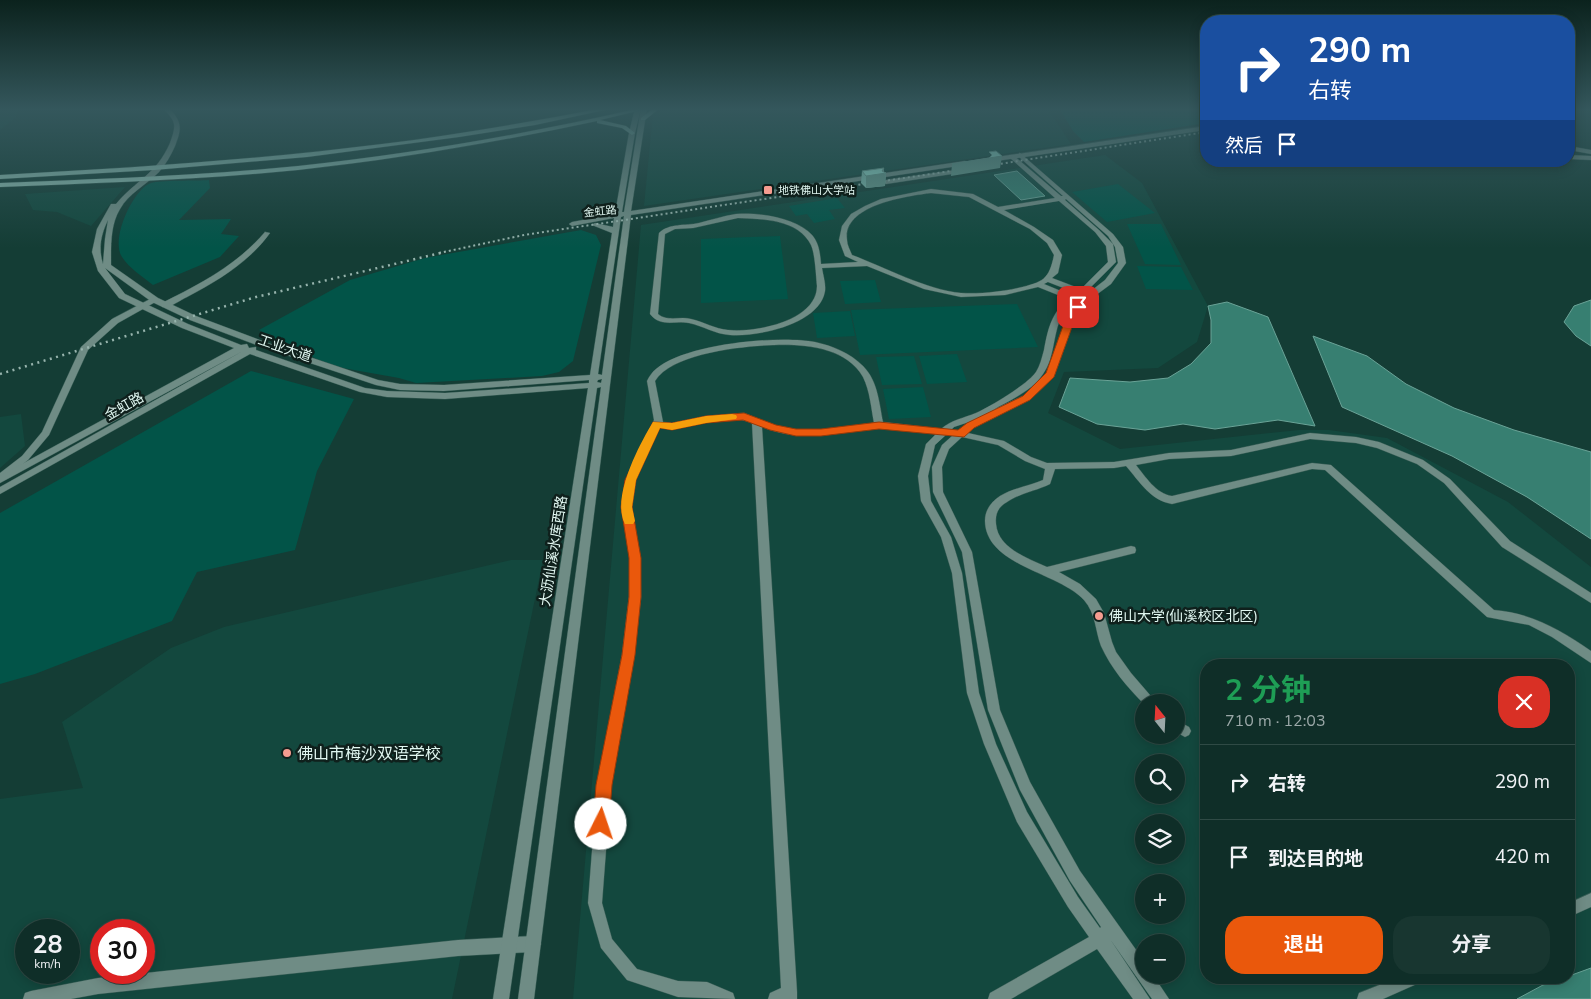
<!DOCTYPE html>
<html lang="zh">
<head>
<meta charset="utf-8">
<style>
  :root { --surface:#0f2e28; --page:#183630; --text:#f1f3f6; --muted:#9ba8a8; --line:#2f4a45; --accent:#ea580c }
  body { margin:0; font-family:"Nunito Sans","Noto Sans SC",sans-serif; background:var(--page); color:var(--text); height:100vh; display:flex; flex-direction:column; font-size:19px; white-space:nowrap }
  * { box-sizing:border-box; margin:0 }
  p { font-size:16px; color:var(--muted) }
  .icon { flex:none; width:28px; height:28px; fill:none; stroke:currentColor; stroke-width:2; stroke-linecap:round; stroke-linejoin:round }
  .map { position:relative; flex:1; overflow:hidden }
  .side { position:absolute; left:1200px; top:659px; width:375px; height:325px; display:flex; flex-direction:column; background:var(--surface); border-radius:20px; box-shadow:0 2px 12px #0003,0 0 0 1px var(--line) }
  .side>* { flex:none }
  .guide { position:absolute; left:1200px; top:15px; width:375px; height:152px; border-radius:20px; box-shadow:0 2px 12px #0003,0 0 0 1px var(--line); background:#1a4fa0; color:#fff; overflow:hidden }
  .needle { width:32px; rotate:342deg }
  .buttons { position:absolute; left:1135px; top:694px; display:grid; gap:10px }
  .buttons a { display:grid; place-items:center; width:50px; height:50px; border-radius:50%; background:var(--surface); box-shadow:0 2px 12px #0003,0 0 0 1px var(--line); font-size:25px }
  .speed { position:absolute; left:15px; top:919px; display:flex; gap:10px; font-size:25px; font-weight:700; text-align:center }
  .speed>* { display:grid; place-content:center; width:65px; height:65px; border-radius:50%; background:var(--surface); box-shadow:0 2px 12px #0003,0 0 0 1px var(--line); line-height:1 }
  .speed small { font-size:12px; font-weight:400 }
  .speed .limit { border:8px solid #d22; background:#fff; color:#111 }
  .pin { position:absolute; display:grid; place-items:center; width:42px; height:42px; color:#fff; margin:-21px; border-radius:10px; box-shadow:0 2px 8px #0006 }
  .me { position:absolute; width:55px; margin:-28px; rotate:4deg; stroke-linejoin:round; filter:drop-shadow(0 0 4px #0008) }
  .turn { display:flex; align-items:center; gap:18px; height:105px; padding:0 25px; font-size:22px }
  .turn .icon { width:65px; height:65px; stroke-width:2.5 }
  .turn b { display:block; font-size:35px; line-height:42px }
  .then { display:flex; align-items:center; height:48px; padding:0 25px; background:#0003; gap:10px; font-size:19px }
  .round { display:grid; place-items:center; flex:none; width:52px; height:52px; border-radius:20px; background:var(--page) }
  .head { display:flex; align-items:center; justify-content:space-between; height:85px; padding:0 25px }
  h1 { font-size:30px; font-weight:700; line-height:38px; color:#1e9e55 }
  .action { display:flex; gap:10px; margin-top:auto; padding:10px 25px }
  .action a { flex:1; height:58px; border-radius:20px; background:var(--accent); color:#fff; font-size:20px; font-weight:700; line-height:58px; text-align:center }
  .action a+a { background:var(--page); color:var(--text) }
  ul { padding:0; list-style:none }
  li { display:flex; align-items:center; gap:15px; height:75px; padding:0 25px; border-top:1px solid var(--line) }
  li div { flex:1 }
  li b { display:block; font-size:19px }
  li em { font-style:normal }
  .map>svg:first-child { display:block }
</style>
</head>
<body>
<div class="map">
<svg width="1591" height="999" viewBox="0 0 1591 999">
  <rect width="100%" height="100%" fill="#143d35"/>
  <!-- built -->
  <g fill="#13483e" fill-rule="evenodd">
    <polygon points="0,108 20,108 15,118 0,130"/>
    <polygon points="673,108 1047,108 1071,144 644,206 653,114"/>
    <path d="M1105,155L1142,183L1208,306L1197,342L1158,368L1064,372L1048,413L1120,449L1299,430H1329L1387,438L1508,502L1591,567V999H573L641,225ZM1206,665H1569V978H1206ZM1144,702H1176V735H1144ZM1144,762H1176V795H1144ZM1144,822H1176V855H1144ZM1144,882H1176V915H1144ZM1144,942H1176V975H1144Z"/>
    <polygon points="125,187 91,226 57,212 33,210 25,194"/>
    <polygon points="21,414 25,446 0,468 0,417"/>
    <path d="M511,560H543L452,999H0V799L83,788L62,722L171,648L224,627ZM26,930H69V972H26ZM101,930H144V972H101Z"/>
  </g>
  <!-- green -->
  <g fill="#025448">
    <polygon points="1059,108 1206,108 1206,123 1084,142 1073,131"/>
    <path d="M209,180L210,188L179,220L231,219L221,234L239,236L220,257L153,285C143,277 129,268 122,257C110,240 133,189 151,183C160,180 196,181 209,180Z"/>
    <polygon points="1118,184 1155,213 1107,222 1072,192"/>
    <polygon points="837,198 845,208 829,210 835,219 814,223 807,214 796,216 789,206"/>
    <polygon points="1127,224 1161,224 1181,265 1145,264"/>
    <polygon points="581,230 596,235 601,245 573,361 559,372 542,376 416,383 399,378 337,367 316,359 303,350 281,342 259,330 350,280 425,258"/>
    <polygon points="780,236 788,299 701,303 701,239"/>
    <polygon points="1137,266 1181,267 1193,290 1146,289"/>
    <polygon points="875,280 881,302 845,304 840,281"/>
    <polygon points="1017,304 1038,347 860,355 851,310"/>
    <polygon points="850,311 855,336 817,338 813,313"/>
    <polygon points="957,354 967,382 927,384 919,356"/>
    <polygon points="914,356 922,384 882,385 876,357"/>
    <polygon points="251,371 354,399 317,471 295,550 197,572 172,621 35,674 0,684 0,513"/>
    <polygon points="923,387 931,417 889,419 883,389"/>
  </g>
  <!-- water -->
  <g fill="#377f71" stroke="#6aa397">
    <polygon points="1017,171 1045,196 1021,200 994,175"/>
    <polygon points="1591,300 1591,346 1576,336 1564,322 1574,306"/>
    <polygon points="1227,302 1268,317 1315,426 1278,420 1215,429 1183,424 1145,430 1097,424 1059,407 1070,378 1130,382 1168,378 1191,364 1211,343 1211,320 1208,306"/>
    <polygon points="1313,336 1367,356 1406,384 1454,408 1514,430 1591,452 1591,539 1527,497 1452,456 1342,407"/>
    <polygon points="1591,968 1591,999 1517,999 1543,985 1569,978 1569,976"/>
  </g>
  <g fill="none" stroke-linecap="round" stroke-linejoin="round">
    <!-- minor casing -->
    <g stroke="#355b53" stroke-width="1">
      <g id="minor">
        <polygon points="1569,146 1591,150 1591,154 1569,150"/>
        <path d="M1020,153L1113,234L1123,247L1126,263L1111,284L1088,301L1076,315L1054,376L1029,400L974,427L968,433L1004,441L1031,457L1047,463L1114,462L1169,453L1231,450L1310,433L1356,437L1379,442L1423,460L1450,479L1510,541L1591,593V603L1502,547L1444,483L1417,464L1377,448L1356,443L1310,439L1231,456L1169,459L1136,465C1145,476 1156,494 1172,496L1312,463L1331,465L1494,610C1531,613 1561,630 1591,651V663L1552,637L1529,625L1487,617L1325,470L1312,469L1172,504C1150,500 1140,482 1126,466L1114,468L1055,469L1050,484C1036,491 1020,493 1007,502C998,507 995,514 996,524C998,548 1027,558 1047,567L1131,546L1135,547L1136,550L1135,553L1059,572L1080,584L1096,599L1104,613L1112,642L1116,652L1131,673L1156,702H1144V704C1127,687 1111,668 1101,646C1095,630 1096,614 1084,600C1058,572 986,566 985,521C985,510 991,502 1000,496C1013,488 1029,486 1043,480L1045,469L1025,461L998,445L962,437L949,449L942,467L943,492L972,552L1000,710L1030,782L1080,871L1144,961V975H1153L1169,999H1152L1110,939L1150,999H1133L1097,949L1011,999H988L990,993L1089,937L1068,907L1017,822L984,744L967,693L952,573L941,537L921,501L918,476L926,444L936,434C917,432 896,427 877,428C834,431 805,444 762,427L797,992V999H768L770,993L781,988L752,423C723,411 690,431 660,427L636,480L632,507L640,558L641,597L634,655L611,785L602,903L612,939L637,969L678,981L707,982L733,993L735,999L678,997L627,980L601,948L588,903L597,785L622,655L629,597L630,558L622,507L626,480L654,420L647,381C649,377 652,372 656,369C685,344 778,335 815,342C833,346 850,353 863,366C878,381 879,403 883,422L941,429C951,420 964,418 976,413C990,407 1028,384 1036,372C1040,366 1042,357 1044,350C1048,329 1051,314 1068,299L1038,287L1005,295L961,297L924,289L867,266L822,268C823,275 826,284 825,291C820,324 758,337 730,335C715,334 703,326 689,323C675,320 661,328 650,314L659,233C669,223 685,226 699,223C711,220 723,216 736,214C758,212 797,218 812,235C819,243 820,253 821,264L858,262L845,256L839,240L842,226L851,214L865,206L881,199L931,189L973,194L998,207L1055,198L1009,157V155H1013L1061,196H1063L1018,156L1017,155ZM931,193L969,197L1030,229L1047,243L1054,255C1049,280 1043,282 1018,288C1001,292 979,294 961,293C927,290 884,267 852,255C850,250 847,245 847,240C842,205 907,196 931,193ZM1066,199L1108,236L1115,247L1118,263L1105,280L1087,294L1086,292L1116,262L1113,244L1099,230L1065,200ZM1059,201L1095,232L1106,246L1108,262L1081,289L1052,278L1058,273L1062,255L1053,240L1034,227L1004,210ZM738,218C762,219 798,219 811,245C815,253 816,276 817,286C817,321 755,333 728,330C715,329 704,322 691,319C680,316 667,322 658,314L665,234L675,229L693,228ZM1048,282L1076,293L1073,296L1044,284ZM1076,301H1079L1068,315L1047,373L1023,396L993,410C1010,400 1032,391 1043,374C1056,356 1052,331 1064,312C1067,308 1072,304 1076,301ZM774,345C804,344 846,347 863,377C870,391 871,408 874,423L821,430H796L776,426L744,413L706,416L672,423L663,422L655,381C672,353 743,346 774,345ZM975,420L958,431L951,430L954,427ZM946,435L952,436L942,445L932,467L933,492L962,552L988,710L1020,790L1070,881L1101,927L1100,928L1078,897L1027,812L996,744L979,693L962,573L951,537L931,501L928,476L935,445Z"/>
        <polygon points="1569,155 1591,156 1591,160 1569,159"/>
        <path d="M265,232L270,233C249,262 219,280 187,297C180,300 171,308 162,307V303C200,284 237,265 265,232Z"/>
        <polygon points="152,298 155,298 159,300 118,323 88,350 49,435 28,460 3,480 0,481 0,473 22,456 42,432 81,347 112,319"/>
        <polygon points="1176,720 1189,727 1191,731 1189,735 1185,737 1176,732"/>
        <polygon points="1591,893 1591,907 1569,917 1569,903"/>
        <polygon points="533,936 538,939 541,944 538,949 533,952 458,956 98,994 71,999 23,999 25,993 31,991 98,978 458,940"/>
        <polygon points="1397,978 1422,978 1419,983 1383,999 1357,999 1359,993"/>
      </g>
    </g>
    <!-- tertiary casing -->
    <g stroke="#355b53" stroke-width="1">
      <g id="tertiary">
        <path d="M163,108H169C182,122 182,128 175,146C171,155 166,164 159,172C146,185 129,193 120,209C110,225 111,247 111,265L158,298L196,316L265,342L378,380L400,384L444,385L590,375L612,233L592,225L595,223L613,227L614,218L572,226L569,224L572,222L615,214L629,133L635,108H641L635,133L622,212H624L641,108H647L631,211L965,161L968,163L965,165L631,215L534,999H518L601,387L597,388L509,999H493L588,388L445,399L387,397L360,392L250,354L0,494V487L243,351L0,483V476L234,348L182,328L119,298L98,271L92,252L97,229L111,204H116C136,180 156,175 170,143C172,137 175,130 174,124C173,118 167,113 163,108ZM624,216L602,375L598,374L621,217ZM108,220L105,239L103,264C98,248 101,234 108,220ZM105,268L152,302L190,320L259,346L376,385L400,390L444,391L589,380V383L445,393L387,391L365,388L256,350V347L249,348L247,344L241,345L188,324L125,294ZM602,379L601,383L597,382L598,380Z"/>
        <polygon points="1206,126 1206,130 990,162 987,160 990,158"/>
        <polygon points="963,169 966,171 965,172 886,184 883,182 886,180"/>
      </g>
    </g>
    <!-- secondary casing -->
    <g stroke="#355b53" stroke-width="1">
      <g id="secondary">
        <path d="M603,108H614L535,125L459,137L307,157L154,170L0,179V175C128,168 255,160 382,144C456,135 530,122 603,108Z"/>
        <path d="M640,108H650L600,120L626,126L635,133L632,135L622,128L597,123V121C498,142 399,159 298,170C199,180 99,183 0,187V183C99,179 199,176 298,166C413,154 527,134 640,108Z"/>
        <polygon points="654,108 660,108 645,120 641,120 641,118"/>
      </g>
    </g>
    <!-- minor -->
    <use href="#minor" fill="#6f8c85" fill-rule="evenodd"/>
    <!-- tertiary -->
    <use href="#tertiary" fill="#6f8c85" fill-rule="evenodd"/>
    <!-- secondary -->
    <use href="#secondary" fill="#8fbeb2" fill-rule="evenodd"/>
    <!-- rail-far1 -->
    <g stroke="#97b4ad" stroke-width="2" stroke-dasharray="2 3" stroke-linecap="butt">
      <polyline points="986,166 1206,132"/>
      <polyline points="439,253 524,235 964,169"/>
    </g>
    <!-- rail -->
    <polyline stroke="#97b4ad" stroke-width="2.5" stroke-dasharray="2 4.5" stroke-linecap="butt" points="0,374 256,297 445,252"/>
  </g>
  <!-- wall -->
  <polygon fill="#7ebbae" points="862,171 884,172 886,173 885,186 866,188 861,183"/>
  <!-- shaded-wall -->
  <g fill="#66998d">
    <polygon points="1002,156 1000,168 951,176 952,164"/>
    <polygon points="884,168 884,174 886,173 885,186 866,188 866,176 882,171"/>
  </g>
  <!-- building -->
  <g fill="#92daca" stroke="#66998d">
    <polygon points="996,151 1002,156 952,164 989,158 992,155 989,152"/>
    <polygon points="884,168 882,171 886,173 866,176 862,171"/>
  </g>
  <!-- sky -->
  <linearGradient id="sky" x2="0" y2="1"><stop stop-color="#0b221d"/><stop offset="0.44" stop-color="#34575c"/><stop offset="1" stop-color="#34575c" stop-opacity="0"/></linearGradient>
  <rect width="1591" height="248" fill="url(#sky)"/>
  <!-- route -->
  <polygon fill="#ea580c" stroke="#983908" points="1078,304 1083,307 1076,316 1054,377 1030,400 974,428 964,437 879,429 821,436 796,436 770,430 743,420 706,423 672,430 660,428 636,480 632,507 641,558 641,597 635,655 612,785 609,824 606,829 601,832 595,829 593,824 596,785 622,655 629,597 629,558 621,507 625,480 653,422 672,423 706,416 744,413 776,425 796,429 821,429 879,422 958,430 967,423 1023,396 1046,373 1067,315 1075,305"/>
  <!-- slow -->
  <path fill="#f59e0b" d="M732,414L736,415L737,417L736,419L706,423L672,430L660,428L636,480L632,507L635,521L633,524H625C611,498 639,445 653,422L672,423L706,416Z"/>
  <!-- markers -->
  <g fill="#f59c90" stroke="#0f201c" stroke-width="2">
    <rect x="763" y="185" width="10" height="10" rx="2.5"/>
    <circle cx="1099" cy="616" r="5"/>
    <circle cx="287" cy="753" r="5"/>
  </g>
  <g text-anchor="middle" stroke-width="5" stroke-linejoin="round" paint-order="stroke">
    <!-- far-poi labels -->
    <g font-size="11" fill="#e1f7f1" stroke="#0f201c" text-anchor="start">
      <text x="778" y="194">地铁佛山大学站</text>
    </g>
    <!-- far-street labels -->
    <g font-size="11" fill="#e1f7f1" stroke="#0f201c">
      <text transform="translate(600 211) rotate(-6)" y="4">金虹路</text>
    </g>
    <!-- street labels -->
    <g font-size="14" fill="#e1f7f1" stroke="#0f201c">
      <text transform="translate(285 348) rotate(19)" y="5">工业大道</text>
      <text transform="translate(124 406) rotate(-29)" y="5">金虹路</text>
      <text transform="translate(553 551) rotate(-81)" y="5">大沥仙溪水库西路</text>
    </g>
    <!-- poi labels -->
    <g font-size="14" fill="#e1f7f1" stroke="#0f201c" text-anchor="start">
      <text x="1109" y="621">佛山大学(仙溪校区北区)</text>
    </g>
    <!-- near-poi labels -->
    <g font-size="16" fill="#e1f7f1" stroke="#0f201c" text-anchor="start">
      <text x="297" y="759">佛山市梅沙双语学校</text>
    </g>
  </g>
</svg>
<div class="buttons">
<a><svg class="needle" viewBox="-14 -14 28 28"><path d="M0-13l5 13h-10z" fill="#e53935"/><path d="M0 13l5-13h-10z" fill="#9ba8a8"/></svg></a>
<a><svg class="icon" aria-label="search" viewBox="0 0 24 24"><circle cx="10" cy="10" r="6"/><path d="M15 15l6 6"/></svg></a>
<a><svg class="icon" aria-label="layers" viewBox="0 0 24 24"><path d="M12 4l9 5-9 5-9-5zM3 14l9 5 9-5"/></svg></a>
<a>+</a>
<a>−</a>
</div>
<div class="speed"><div>28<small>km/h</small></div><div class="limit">30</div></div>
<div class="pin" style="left:1078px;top:307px;background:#d93025"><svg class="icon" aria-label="arrive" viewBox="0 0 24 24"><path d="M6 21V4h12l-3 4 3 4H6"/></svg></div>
<svg class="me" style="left:601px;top:824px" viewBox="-20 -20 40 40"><circle r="19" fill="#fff"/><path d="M0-13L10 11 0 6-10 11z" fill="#ea580c"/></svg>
<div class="guide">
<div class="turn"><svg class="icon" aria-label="right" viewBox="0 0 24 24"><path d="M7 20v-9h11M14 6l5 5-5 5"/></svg><div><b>290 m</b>右转</div></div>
<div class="then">然后<svg class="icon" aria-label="arrive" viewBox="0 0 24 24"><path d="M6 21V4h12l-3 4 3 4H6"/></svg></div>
</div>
<section class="side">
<div class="head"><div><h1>2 分钟</h1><p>710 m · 12:03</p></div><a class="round" style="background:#d93025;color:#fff"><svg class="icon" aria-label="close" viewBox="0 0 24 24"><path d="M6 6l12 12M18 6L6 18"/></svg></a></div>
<ul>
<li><svg class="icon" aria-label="right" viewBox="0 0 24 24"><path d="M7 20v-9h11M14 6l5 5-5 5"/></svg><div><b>右转</b></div><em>290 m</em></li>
<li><svg class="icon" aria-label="arrive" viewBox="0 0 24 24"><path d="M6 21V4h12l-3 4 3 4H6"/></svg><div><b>到达目的地</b></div><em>420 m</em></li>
</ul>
<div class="action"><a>退出</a><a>分享</a></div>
</section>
</div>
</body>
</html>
